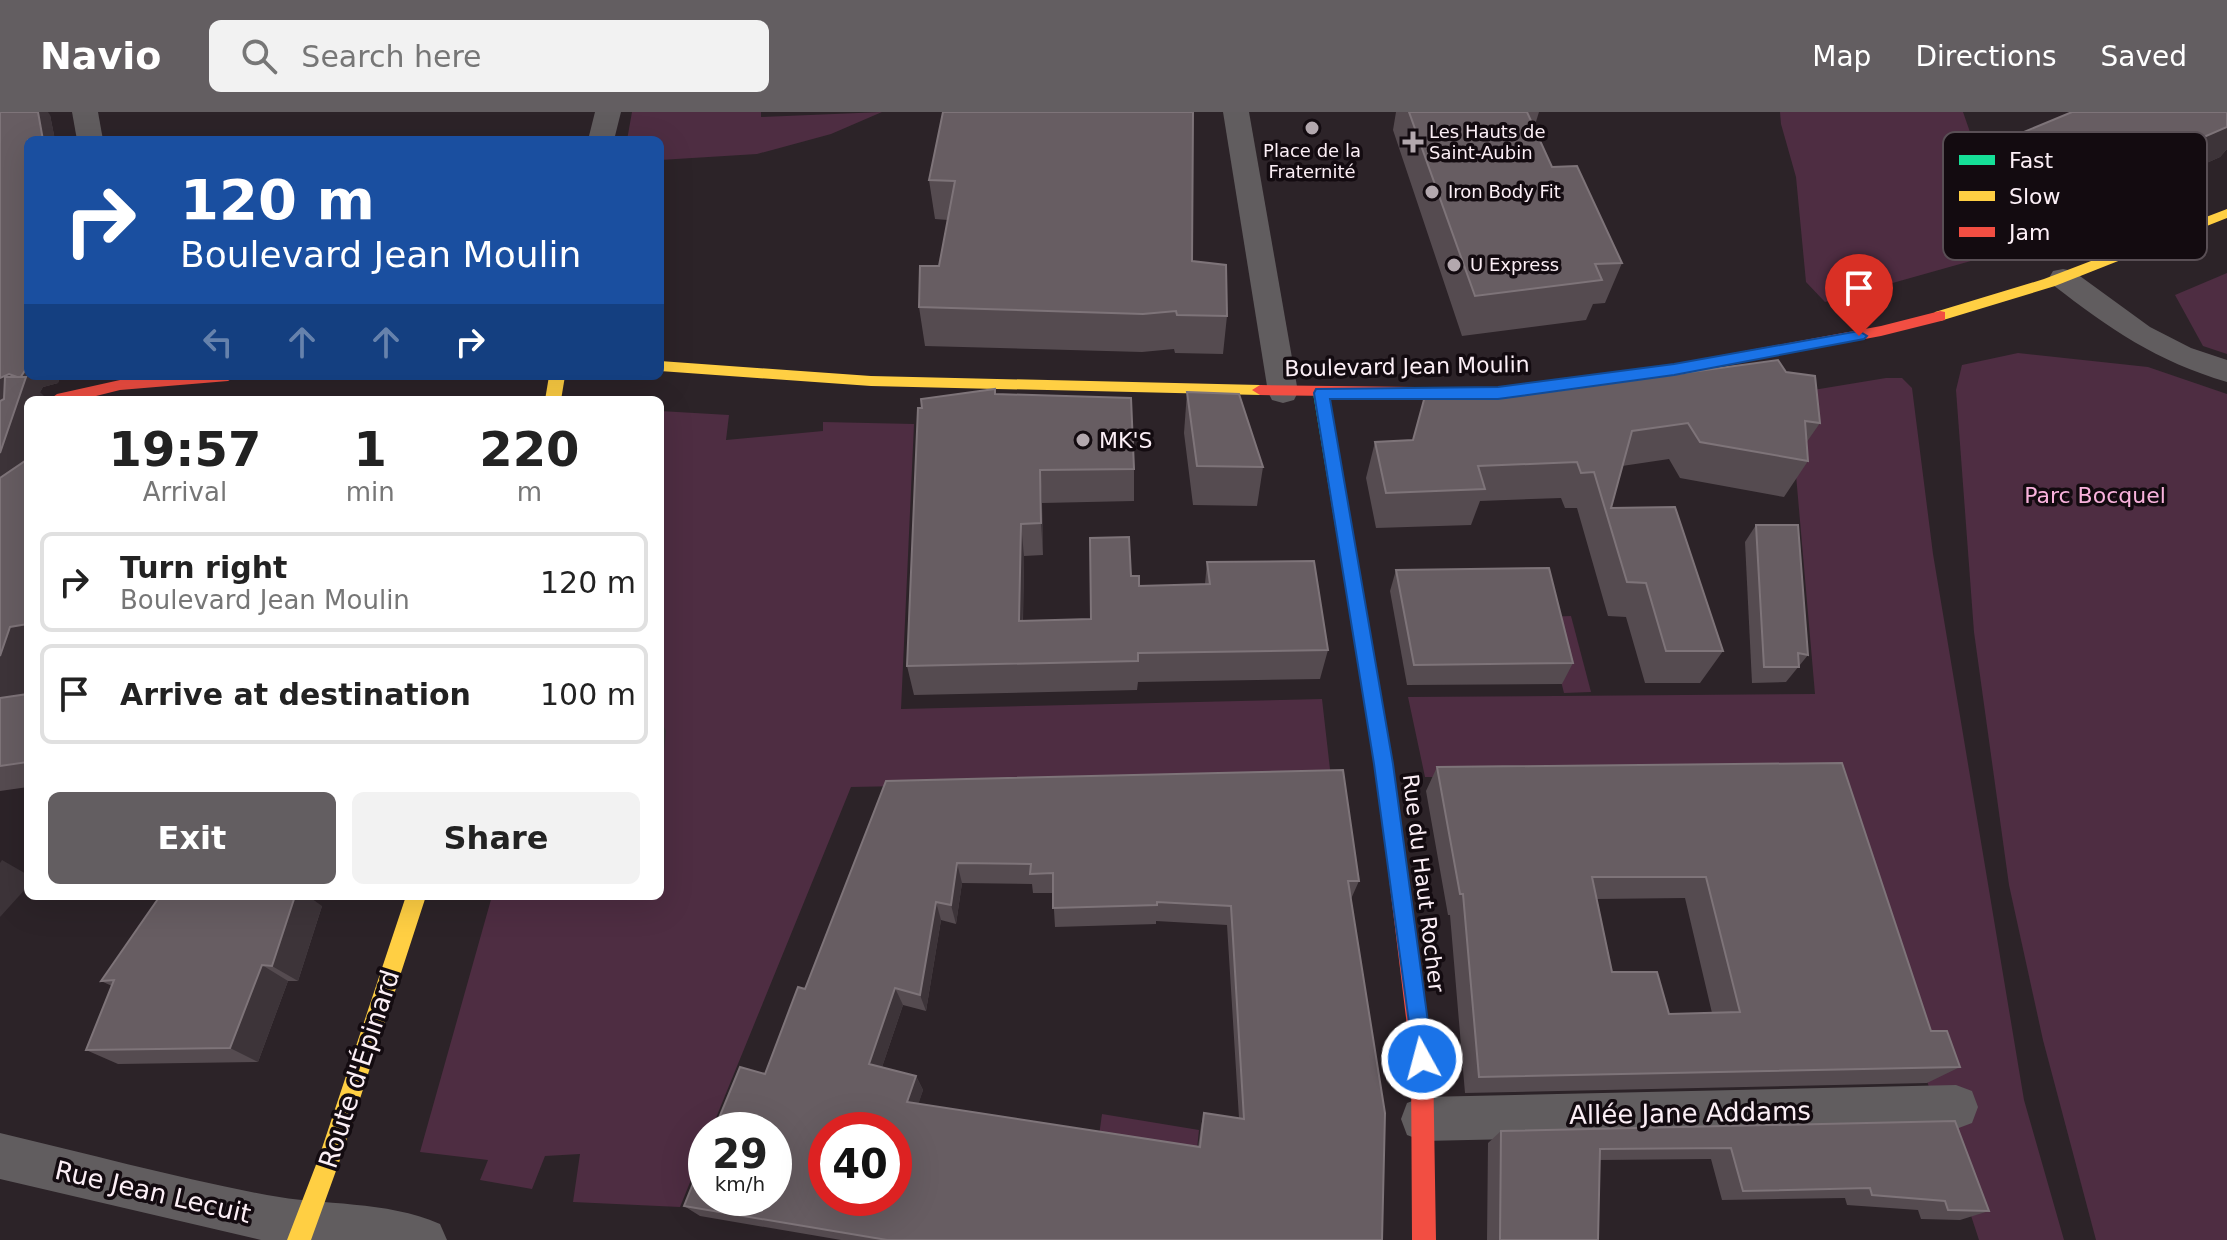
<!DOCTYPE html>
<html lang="en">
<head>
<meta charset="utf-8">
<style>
  :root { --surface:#fff; --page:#f2f2f2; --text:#222; --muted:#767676; --line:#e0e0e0; --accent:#635e61 }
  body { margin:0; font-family:"DejaVu Sans",sans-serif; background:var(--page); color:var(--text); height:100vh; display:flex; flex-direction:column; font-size:30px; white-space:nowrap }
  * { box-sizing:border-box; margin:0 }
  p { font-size:26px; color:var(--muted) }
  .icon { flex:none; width:44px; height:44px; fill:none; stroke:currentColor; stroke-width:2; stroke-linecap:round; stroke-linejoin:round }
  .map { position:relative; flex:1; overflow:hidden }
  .details { position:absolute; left:24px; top:284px; width:640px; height:504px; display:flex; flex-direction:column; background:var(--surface); border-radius:12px; box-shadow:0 8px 32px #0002 }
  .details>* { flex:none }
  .guide { position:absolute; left:24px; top:24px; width:640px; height:244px; border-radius:12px; box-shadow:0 8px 32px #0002; background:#1a4fa0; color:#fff; overflow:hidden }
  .speed { position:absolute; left:688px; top:1000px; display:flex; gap:16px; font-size:40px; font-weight:700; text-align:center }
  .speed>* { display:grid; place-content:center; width:104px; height:104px; border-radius:50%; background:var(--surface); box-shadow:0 8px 32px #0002; line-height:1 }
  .speed small { font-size:20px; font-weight:400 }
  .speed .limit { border:12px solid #d22; background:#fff; color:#111 }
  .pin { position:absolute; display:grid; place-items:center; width:68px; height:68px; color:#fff; margin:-82px -34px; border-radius:50% 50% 50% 0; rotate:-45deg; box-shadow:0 0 8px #0007 }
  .pin .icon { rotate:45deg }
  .me { position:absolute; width:88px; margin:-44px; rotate:353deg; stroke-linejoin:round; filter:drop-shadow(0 0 6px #0008) }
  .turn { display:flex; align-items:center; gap:28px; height:168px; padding:0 24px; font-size:36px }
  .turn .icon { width:104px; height:104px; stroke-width:2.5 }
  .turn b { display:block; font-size:56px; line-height:68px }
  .lanes { display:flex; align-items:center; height:76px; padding:0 24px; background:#0003; justify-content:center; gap:40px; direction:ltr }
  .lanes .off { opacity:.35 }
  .eta { display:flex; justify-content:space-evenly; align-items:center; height:136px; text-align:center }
  .eta b { font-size:48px; font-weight:800; line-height:56px }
  .cta { display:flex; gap:16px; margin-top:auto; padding:16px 24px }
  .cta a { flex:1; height:92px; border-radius:12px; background:var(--accent); color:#fff; font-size:32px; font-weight:800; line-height:92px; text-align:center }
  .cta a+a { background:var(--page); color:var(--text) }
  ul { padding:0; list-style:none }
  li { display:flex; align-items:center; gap:24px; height:100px; margin:0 16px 12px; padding:0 8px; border:4px solid var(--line); border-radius:12px }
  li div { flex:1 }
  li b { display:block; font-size:30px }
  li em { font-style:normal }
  header { display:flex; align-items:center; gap:48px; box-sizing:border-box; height:112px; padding:0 40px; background:var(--accent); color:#fff }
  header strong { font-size:38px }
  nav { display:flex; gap:44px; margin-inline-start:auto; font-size:28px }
  .search { width:560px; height:72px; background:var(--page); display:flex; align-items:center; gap:20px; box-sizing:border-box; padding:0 28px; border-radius:12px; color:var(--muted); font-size:30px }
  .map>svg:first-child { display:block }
</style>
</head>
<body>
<header>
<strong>Navio</strong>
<div class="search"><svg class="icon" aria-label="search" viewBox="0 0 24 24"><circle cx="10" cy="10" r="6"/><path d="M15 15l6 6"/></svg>Search here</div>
<nav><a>Map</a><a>Directions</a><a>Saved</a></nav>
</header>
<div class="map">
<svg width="2227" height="1128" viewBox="0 0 2227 1128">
  <rect width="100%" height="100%" fill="#2c2328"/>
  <!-- green -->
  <g fill="#4e2d42">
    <polygon points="632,0 761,0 761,5 882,0 831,22 757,42 660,48 660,28 627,28"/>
    <polygon points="1780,0 1963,0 1978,43 1968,92 2049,127 1825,190 1806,170 1796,65 1781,12"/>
    <polygon points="2227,161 2227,242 2203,234 2175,183"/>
    <polygon points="2018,241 2148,255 2227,282 2227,1128 2096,1128 2043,928 2009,773 1974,520 1956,278 1962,253"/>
    <polygon points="1886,266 1902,266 1912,276 1933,442 2024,988 2064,1128 1979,1128 1827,663 1425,665 1408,585 1815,582 1789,282"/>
    <polygon points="660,299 729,303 726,328 823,319 823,310 914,312 901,597 1322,587 1331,666 851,675 711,1018 706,1018 706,1031 680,1095 573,1090 580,1042 545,1044 532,1077 480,1068 488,1048 420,1040 492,784 660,784"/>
    <polygon points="1571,504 1591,580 1564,581 1545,505"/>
    <polygon points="1102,1002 1199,1018 1196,1047 1098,1031"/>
  </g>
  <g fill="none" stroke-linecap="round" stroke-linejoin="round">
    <!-- street -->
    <g fill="#615d5f" fill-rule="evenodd">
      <polygon points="72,0 98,0 103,28 77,28"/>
      <polygon points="595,0 621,0 614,28 588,28"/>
      <polygon points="1223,0 1249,0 1298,280 1294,288 1283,291 1272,288 1268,280"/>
      <path d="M2063,157L2073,159L2150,215L2191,236L2227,248V270C2156,249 2110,217 2053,173L2049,166L2053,159Z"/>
      <polygon points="1956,973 1972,979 1978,995 1972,1011 1956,1017 1423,1029 1407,1023 1401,1007 1407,991 1423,985"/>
      <path d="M0,1021C89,1042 177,1066 267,1083C324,1094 385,1088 440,1112L447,1128H261L0,1067Z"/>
    </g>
    <!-- fast -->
    <polygon fill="#16e098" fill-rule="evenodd" points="1321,276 1329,281 1394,659 1392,665 1385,667 1378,665 1376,659 1313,281"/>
    <!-- slow -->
    <g fill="#ffcf43" fill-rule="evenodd">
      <polygon points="2227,97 2227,106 2055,174 1940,209 1933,204 1935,200 2044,167"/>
      <polygon points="660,249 871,264 1260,273 1268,278 1260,283 871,274 660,259"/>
      <polygon points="549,264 565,264 561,288 545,288"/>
      <polygon points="406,784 426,784 341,1045 311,1128 287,1128 319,1045"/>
    </g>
    <!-- jam -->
    <g fill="#f24e42" fill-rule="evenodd">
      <polygon points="1940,199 1945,200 1945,208 1881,224 1674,262 1498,286 1260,283 1252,278 1260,273 1498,276 1674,252 1881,214"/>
      <polygon points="163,264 236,264 228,269 120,278 80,288 49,288 57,282 120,268"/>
      <polygon points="1385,651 1392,653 1394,659 1433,947 1436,1128 1412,1128 1411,947 1376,659 1378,653"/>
    </g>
  </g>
  <!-- wall -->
  <g fill="#554b50" fill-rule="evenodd">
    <polygon points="0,0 50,3 55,28 28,28 28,264 60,264 58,271 43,275 40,280 28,288 28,573 25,582 28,582 28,675 0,679"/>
    <polygon points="943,0 1192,149 1227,204 1223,242 1175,241 1174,237 1142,240 925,234 919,195 939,154 948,108 935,107 929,68"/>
    <polygon points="1396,0 1539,0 1534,16 1552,55 1622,151 1605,191 1593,192 1586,208 1462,224 1393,18"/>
    <polygon points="2227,0 2227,37 2220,45 2053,119 1993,94 1986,66 2014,24"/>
    <polygon points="1778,248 1820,311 1806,331 1808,349 1784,385 1680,366 1669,347 1622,354 1611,396 1723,539 1700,571 1645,571 1626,505 1608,504 1577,396 1565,396 1561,386 1480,389 1471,413 1376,416 1366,366 1375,330 1412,328 1553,279"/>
    <polygon points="995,277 996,282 1134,357 1134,389 1042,391 1043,443 1024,444 1023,509 1091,507 1131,464 1139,474 1205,472 1207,450 1328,538 1320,567 1138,570 1137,578 914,583 907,554 922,296"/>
    <polygon points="1187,280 1263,355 1257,394 1193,393 1184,321"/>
    <polygon points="1756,413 1808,543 1786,570 1752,571 1745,430"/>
    <polygon points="1396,458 1573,551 1562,572 1407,573 1390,479"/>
    <path d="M1842,651L1931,919L1960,955L1927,971L1465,981L1450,803H1448L1426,679L1437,655ZM1685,786L1712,901L1669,902L1612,860L1597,787Z"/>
    <path d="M886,669L1359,769L1351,787L1382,1128H841L700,1104L684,1094L765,962L805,877ZM962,771L1032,772L1033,781H1053L1055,815L1156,812V809L1227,813L1239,1006L1204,1001L1201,1014L1198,1035L918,992L923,978L916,964L882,955L903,893L926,899L941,808L956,812Z"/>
    <polygon points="322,794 298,869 288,869 258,950 118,952 86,938 112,874 101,869"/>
    <polygon points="1955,1009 1989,1099 1960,1108 1921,1107 1918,1098 1847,1093 1845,1086 1722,1088 1711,1047 1600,1048 1598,1128 1487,1128 1488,1031 1501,1019"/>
  </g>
  <!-- shaded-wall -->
  <g fill="#3d3439">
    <polygon points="38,0 48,0 50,3 55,28 43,28"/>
    <polygon points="2227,15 2227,37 2220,45 2053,119 2085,77"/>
    <polygon points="26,257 28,257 28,264 60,264 58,271 43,275 40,280 48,288 28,288 28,363 0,382 0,266 9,262 23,276 20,266"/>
    <polygon points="1040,358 1042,391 1043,443 1041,411"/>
    <polygon points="1021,412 1024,444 1022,538 1019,509"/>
    <polygon points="28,512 28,573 16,609 0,598 0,544 10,515"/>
    <polygon points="662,611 666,619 660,678 660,628"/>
    <polygon points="2,748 28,763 28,774 0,805 0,751"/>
    <polygon points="957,751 962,771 956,812 951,793"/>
    <polygon points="295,784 308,784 322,794 298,869 272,854"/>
    <polygon points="936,790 941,808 926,899 920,883"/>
    <polygon points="262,853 288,869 258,950 230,936"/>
    <polygon points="895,876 903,893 878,967 869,952"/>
    <polygon points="916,964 923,978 915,1003 907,990"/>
  </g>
  <!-- building -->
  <g fill="#675d62" stroke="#7e7479" stroke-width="2" fill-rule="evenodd">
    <polygon points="0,0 38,0 43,28 28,28 28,257 26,257 20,266 9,262 0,266"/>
    <polygon points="943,0 1193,0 1192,149 1226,153 1227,204 1177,203 1176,199 1143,202 919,195 920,154 939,154 955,69 929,68"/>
    <polygon points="1409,0 1527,0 1552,55 1577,54 1622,151 1595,152 1602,168 1475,184"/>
    <polygon points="2072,0 2227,0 2227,15 2085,77 2022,52 2014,24"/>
    <polygon points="1778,248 1786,260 1815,264 1820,311 1805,309 1808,349 1700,330 1688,311 1632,319 1611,396 1675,395 1723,539 1666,539 1646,471 1627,470 1594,360 1581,361 1577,350 1478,354 1485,377 1386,381 1375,330 1413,328 1425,284 1553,279"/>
    <polygon points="5,265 26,265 0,341 0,289 4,287"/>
    <polygon points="995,277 995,282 1131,286 1134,357 1040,358 1041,411 1021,412 1019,509 1091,507 1090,426 1129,425 1131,464 1139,464 1139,474 1210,472 1207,450 1314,449 1328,538 1138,541 1138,549 907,554 918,296 922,296 921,287"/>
    <polygon points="1187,280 1239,282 1263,355 1197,354"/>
    <polygon points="28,347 28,512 10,515 0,544 0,366"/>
    <polygon points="1756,413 1798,413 1808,543 1798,541 1799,555 1764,555"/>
    <polygon points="1549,456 1573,551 1414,553 1396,458"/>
    <polygon points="28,582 28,650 0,654 0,586"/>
    <path d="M1842,651L1931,919H1947L1960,955L1479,965L1463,782H1460L1437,655ZM1592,765H1706L1740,900L1669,902L1657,860H1612Z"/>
    <path d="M1343,658L1359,769H1348L1385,1001L1382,1128H887L684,1094L706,1039V1086H774V1018H714L740,955L765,962L798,875L805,877L886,669ZM957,751L1031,752L1030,762L1053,761V796L1157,793V790L1231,794L1244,1007L1204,1001L1200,1035L907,990L916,964L869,952L895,876L920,883L936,790L951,793ZM826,1018H894V1086H826Z"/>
    <polygon points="160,784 295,784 272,854 262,853 230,936 86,938 114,868 101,869"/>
    <polygon points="1955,1009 1989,1099 1948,1098 1945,1089 1872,1083 1870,1076 1743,1079 1731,1036 1600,1037 1598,1128 1500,1128 1501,1019"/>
  </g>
  <!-- route -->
  <polygon fill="#1a73e8" stroke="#114b97" stroke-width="2" points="1859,219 1867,224 1864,227 1674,263 1498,287 1330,287 1393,652 1433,947 1430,955 1422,958 1415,955 1374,652 1314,281 1316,277 1498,275 1674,252"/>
  <!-- markers -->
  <g fill="#b3a8ae" stroke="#130b10" stroke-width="3">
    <circle cx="1312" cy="16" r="8"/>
    <path d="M1409 18h8v8h8v8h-8v8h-8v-8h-8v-8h8z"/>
    <circle cx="1432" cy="80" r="8"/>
    <circle cx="1454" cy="153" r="8"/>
    <circle cx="1083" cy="328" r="8"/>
  </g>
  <g text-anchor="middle" stroke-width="7" stroke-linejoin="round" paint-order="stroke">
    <!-- far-poi labels -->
    <g font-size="18" fill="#fceff6" stroke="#130b10" text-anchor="start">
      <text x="1429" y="26">Les Hauts de<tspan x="1429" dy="21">Saint-Aubin</tspan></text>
      <text x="1312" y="45" text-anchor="middle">Place de la<tspan x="1312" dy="21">Fraternité</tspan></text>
      <text x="1448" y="86">Iron Body Fit</text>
      <text x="1470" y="159">U Express</text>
    </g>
    <!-- street labels -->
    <g font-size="22" fill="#fceff6" stroke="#130b10">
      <text transform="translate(1407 254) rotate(-1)" y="8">Boulevard Jean Moulin</text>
      <text transform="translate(1424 771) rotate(83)" y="8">Rue du Haut Rocher</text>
    </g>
    <!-- poi labels -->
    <g font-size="22" fill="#fceff6" stroke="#130b10" text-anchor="start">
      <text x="1099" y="336">MK'S</text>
    </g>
    <!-- park labels -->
    <g font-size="22" fill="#f9b3dd" stroke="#130b10">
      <text x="2095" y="391">Parc Bocquel</text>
    </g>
    <!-- near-street labels -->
    <g font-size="26" fill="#fceff6" stroke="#130b10">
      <text transform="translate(359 957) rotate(-72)" y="9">Route d'Épinard</text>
      <text transform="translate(1690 1001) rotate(-1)" y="9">Allée Jane Addams</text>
      <text transform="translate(153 1080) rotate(13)" y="9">Rue Jean Lecuit</text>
    </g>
  </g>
  <!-- legend -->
  <rect x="1943" y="20" width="264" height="128" rx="12" fill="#130b10" stroke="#594f55" stroke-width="2"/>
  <rect x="1959" y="43" width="36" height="10" fill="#16e098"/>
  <rect x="1959" y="79" width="36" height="10" fill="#ffcf43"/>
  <rect x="1959" y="115" width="36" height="10" fill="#f24e42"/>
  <g font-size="22" fill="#fceff6">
    <text x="2009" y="56">Fast</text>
    <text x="2009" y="92">Slow</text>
    <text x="2009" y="128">Jam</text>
  </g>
</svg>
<div class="speed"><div>29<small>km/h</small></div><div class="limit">40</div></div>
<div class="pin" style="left:1859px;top:224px;background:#d93025"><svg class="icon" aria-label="arrive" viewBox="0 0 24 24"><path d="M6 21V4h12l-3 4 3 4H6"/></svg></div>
<svg class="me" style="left:1422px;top:947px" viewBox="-20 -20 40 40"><circle r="17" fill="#1a73e8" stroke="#fff" stroke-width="3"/><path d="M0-11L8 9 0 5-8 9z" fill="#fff"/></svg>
<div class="guide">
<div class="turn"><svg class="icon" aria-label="right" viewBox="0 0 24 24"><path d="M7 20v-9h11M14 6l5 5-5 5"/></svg><div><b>120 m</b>Boulevard Jean Moulin</div></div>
<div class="lanes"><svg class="icon off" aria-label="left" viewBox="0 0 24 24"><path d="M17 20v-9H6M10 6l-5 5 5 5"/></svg><svg class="icon off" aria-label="ahead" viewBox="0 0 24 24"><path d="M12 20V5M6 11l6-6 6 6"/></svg><svg class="icon off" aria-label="ahead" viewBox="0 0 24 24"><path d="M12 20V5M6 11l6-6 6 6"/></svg><svg class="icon" aria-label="right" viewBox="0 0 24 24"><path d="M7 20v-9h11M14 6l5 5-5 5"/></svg></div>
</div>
<section class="details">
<div class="eta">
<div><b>19:57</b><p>Arrival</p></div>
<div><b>1</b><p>min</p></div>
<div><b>220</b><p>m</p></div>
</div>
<ul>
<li><svg class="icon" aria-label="right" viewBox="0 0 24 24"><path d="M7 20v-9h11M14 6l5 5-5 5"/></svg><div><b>Turn right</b><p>Boulevard Jean Moulin</p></div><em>120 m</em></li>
<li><svg class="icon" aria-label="arrive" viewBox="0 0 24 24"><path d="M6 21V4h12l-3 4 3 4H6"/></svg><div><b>Arrive at destination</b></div><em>100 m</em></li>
</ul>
<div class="cta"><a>Exit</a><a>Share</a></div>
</section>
</div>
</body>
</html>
